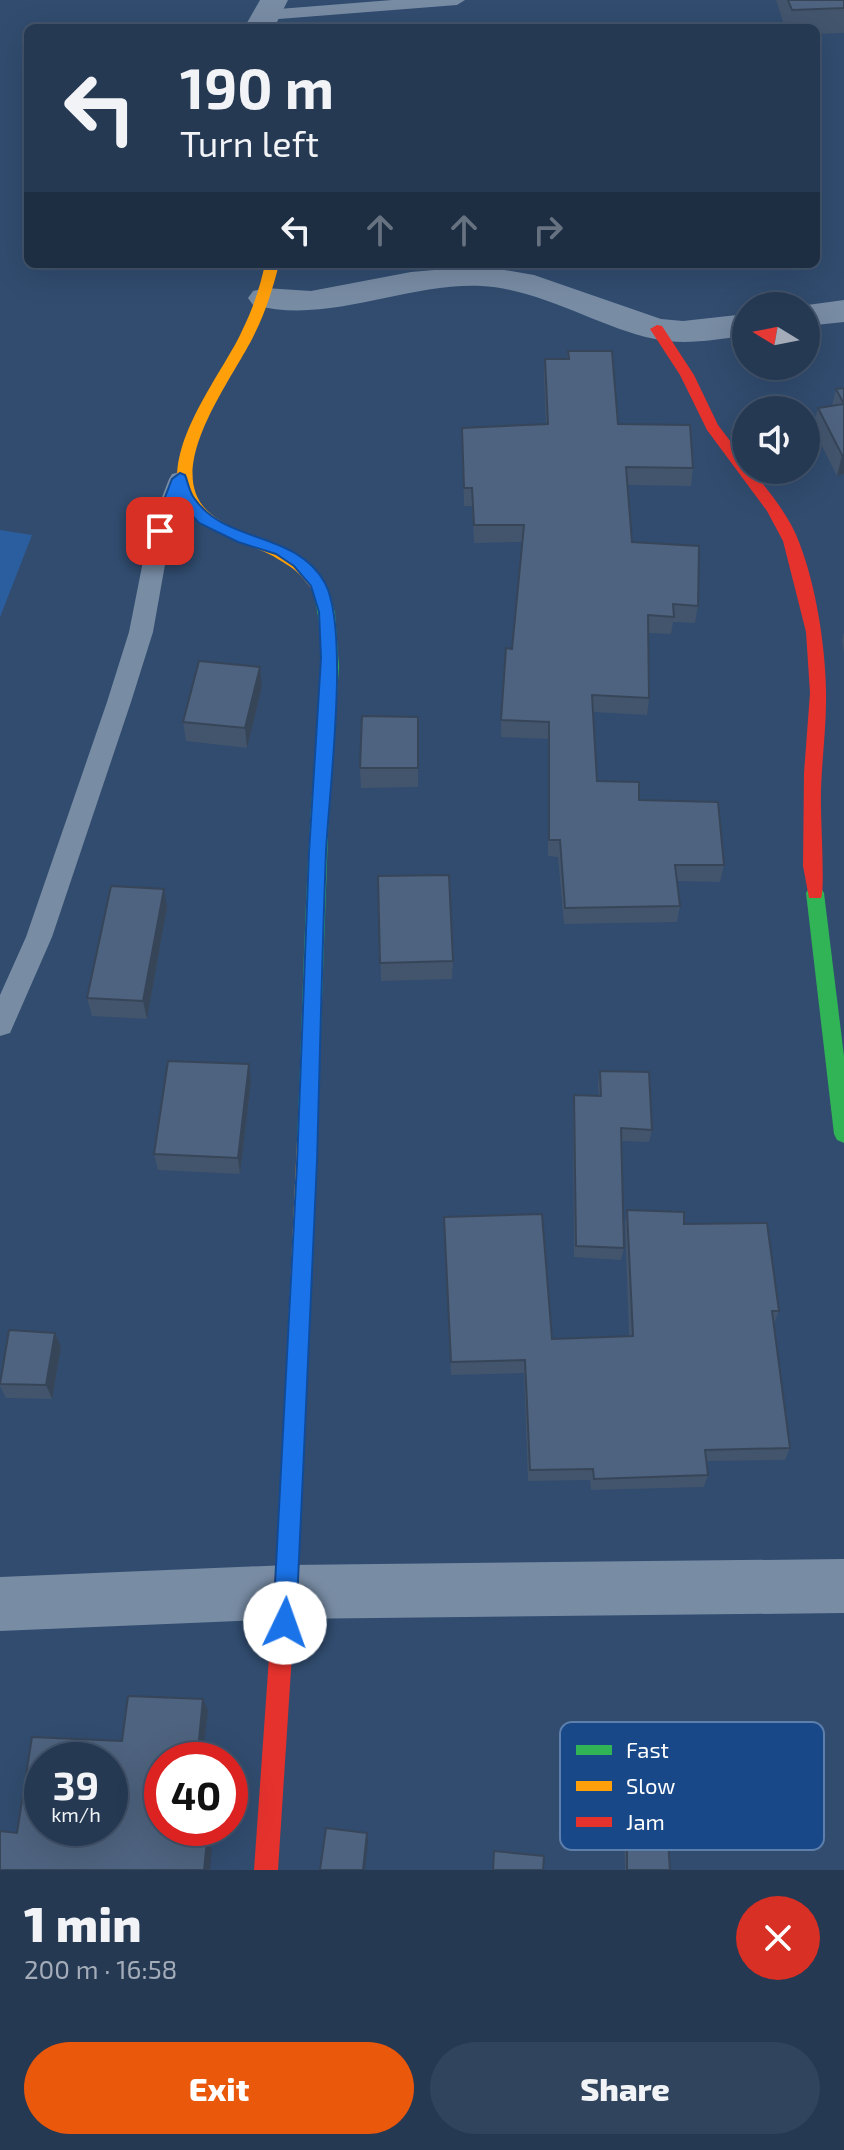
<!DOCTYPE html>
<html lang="en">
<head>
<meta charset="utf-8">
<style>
  :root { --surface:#253953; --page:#31445d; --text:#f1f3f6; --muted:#a3acb8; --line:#42536a; --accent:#ea580c }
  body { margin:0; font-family:"Exo 2",sans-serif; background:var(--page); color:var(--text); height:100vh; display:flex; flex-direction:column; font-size:30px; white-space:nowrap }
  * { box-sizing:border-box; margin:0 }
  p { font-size:26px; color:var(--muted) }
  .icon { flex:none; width:44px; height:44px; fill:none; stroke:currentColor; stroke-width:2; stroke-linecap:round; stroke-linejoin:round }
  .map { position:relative; height:1870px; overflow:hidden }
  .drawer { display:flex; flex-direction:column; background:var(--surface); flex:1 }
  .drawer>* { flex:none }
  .banner { position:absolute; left:24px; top:24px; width:796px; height:244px; border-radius:12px; box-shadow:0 8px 32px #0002,0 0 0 2px var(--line); background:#253953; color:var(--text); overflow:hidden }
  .needle { width:52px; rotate:280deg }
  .fabs { position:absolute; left:732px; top:292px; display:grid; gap:16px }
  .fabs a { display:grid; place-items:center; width:88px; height:88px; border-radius:50%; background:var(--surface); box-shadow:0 8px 32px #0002,0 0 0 2px var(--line); font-size:40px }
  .speed { position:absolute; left:24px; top:1742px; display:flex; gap:16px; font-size:40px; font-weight:700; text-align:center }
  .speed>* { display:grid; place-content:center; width:104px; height:104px; border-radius:50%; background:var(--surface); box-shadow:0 8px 32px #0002,0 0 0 2px var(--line); line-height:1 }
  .speed small { font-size:20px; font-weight:400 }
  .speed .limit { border:12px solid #d22; background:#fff; color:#111 }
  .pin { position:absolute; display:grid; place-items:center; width:68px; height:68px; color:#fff; margin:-34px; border-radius:16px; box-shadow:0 4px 12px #0006 }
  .me { position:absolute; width:88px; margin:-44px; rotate:3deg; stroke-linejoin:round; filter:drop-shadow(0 0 6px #0008) }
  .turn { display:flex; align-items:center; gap:28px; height:168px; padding:0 24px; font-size:36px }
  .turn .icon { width:104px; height:104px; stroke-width:2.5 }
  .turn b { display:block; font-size:56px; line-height:68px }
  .lanes { display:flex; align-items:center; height:76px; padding:0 24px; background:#0003; justify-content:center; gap:40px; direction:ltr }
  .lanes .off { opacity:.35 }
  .round { display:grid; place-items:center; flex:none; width:84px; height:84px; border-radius:42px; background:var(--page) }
  .head { display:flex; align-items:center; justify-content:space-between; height:136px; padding:0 24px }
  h1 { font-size:48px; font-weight:800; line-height:60px }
  .primary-button { display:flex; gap:16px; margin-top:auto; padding:16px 24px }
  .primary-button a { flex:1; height:92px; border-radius:48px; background:var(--accent); color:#fff; font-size:32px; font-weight:800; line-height:92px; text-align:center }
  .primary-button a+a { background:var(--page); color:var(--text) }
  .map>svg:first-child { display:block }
</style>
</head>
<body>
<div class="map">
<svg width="844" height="1870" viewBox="0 0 844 1870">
  <rect width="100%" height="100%" fill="#314c6f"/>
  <!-- green -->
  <polygon fill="#2b5e9f" points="0,530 32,535 0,617"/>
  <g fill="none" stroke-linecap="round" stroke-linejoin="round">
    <!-- lane -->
    <g fill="#788ca4" fill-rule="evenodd">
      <polygon points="392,0 465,0 457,5 266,20 257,15 266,10"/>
      <polygon points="180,472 188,474 191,479 171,531 153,632 131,702 52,937 10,1033 0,1036 0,995 26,937 107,702 129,632 149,531 169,479 172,474"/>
    </g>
    <!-- street -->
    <g fill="#788ca4" fill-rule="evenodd">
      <polygon points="260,0 288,0 274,28 244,28"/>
      <path d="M481,266L534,275L661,319L683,321L746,314V336C716,339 685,346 655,339C597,327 542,289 481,286C404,283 330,325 253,305L248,298L253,291L265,288L311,291L411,272Z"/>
      <polygon points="844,300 844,322 806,326 806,306 800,306"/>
      <polygon points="844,1559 844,1613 287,1619 0,1631 0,1577 287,1565"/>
    </g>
    <!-- fast -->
    <g fill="#30b455" fill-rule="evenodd">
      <path d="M320,582L328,588L335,613L339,667L329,806L317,1141L314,1147L307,1150L300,1147L297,1141C302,1029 304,917 311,806C317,732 332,661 312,588Z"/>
      <polygon points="815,886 821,888 824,893 844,1056 844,1143 837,1140 834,1134 806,893 809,888"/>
    </g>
    <!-- slow -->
    <g fill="#ff9f0a" fill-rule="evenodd">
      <path d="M265,264H279C273,288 266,311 255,333C234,378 158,472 211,514C249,545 298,541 328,588L320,594C310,590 306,580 298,573C292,567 281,561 273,556C250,544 223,538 201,523C138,476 218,382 241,333C252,311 260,288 265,264Z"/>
      <polygon points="307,1132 314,1135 317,1141 301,1516 298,1524 290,1527 282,1524 279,1516 297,1141 300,1135"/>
    </g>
    <!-- jam -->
    <g fill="#e5322d" fill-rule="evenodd">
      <path d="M657,325L662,326L694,375L718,425L746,462V470H752C769,492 789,515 799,542C816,586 825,644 826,691C827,730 820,769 821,807C821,822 825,891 821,898H809L803,866L804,773L810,693L806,632L783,541L767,511L707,430L680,375L650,329Z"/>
      <polygon points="290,1505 298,1508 301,1516 278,1870 254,1870 279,1516 282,1508"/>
    </g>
  </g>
  <!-- wall -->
  <g fill="#43556d">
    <polygon points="776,0 844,0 844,33 816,34 816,28 785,28"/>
    <polygon points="568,351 618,424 693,468 691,486 628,485 632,542 698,606 695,623 673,622 671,634 649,633 649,698 647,715 593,712 597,781 639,800 724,865 720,882 677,881 680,906 677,922 564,924 558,857 548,856 548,739 501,737 501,720 512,649 522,542 474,543 472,506 464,506 462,428 546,424 544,376 545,359 567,359"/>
    <polygon points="844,388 844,474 837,476 813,428 818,408 832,406 836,389"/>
    <polygon points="844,632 844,654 842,640"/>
    <polygon points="262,687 247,748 186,741 183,722"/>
    <polygon points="418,717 418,787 361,788 360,768"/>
    <polygon points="378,876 453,961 452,979 381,981"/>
    <polygon points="167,907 147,1019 92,1016 87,998"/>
    <polygon points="600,1071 652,1130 649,1142 622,1141 624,1248 621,1260 574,1257 573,1108 574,1095 599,1096 598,1084"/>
    <polygon points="251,1081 240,1174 158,1170 154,1154"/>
    <polygon points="627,1210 684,1224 779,1311 774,1324 790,1448 785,1460 706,1461 708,1475 704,1487 591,1490 590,1480 528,1481 524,1373 451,1375 444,1217 552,1339 629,1336 625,1224"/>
    <polygon points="55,1333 61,1347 52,1399 6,1398 0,1386 0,1378"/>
    <polygon points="627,1826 670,1870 625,1870 624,1831"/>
  </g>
  <!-- shaded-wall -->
  <g fill="#374559">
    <polygon points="842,455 844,455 844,474 837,476"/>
    <polygon points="260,667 262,687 247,748 245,728"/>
    <polygon points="164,889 167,907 147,1019 143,1001"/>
    <polygon points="249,1064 251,1081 240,1174 238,1158"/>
    <polygon points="55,1333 61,1347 52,1399 46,1385"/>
    <polygon points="203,1699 208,1710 202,1760 197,1760"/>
    <polygon points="189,1828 195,1828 193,1848 188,1839"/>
    <polygon points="367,1833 368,1841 365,1870 363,1870"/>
    <polygon points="207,1840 212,1849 210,1870 204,1870"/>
  </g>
  <!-- building -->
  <g fill="#4e637f" stroke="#374559" stroke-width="2" fill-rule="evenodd">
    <polygon points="788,0 844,0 844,8 792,10"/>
    <polygon points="568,351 612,351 618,424 690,425 693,468 626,467 632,542 699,546 698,606 673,604 674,617 648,615 649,698 592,695 597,781 639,782 639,800 718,802 724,865 675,865 680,906 565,908 560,840 549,840 549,722 501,720 506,648 512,649 524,525 474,525 472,488 464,488 462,428 548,424 545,359 569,359"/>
    <polygon points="844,388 844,455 842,455 818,408 844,404 836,389"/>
    <polygon points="199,661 260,667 245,728 183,722"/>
    <polygon points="362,716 418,717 418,768 360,768"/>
    <polygon points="449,875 453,961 380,963 378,876"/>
    <polygon points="111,886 164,889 143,1001 87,998"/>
    <polygon points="168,1061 249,1064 238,1158 154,1154"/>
    <polygon points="600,1071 649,1072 652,1130 621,1128 624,1248 576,1246 574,1095 601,1096"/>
    <polygon points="627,1210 684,1212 684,1224 767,1223 779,1311 772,1311 790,1448 705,1450 708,1475 594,1479 593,1469 530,1470 525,1360 451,1362 444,1217 542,1214 552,1339 633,1336"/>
    <polygon points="9,1330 55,1333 46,1385 0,1384"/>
    <path d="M128,1696L203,1699L197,1760H162V1828H189L188,1839L207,1840L204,1870H0V1831L17,1833L32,1737L122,1741ZM42,1760H110V1828H42Z"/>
    <polygon points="627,1826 667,1826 670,1870 627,1870"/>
    <polygon points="326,1828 367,1833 363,1870 320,1870"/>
    <polygon points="494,1851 544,1856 543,1870 493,1870"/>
  </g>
  <!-- route -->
  <path fill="#1a73e8" stroke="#114b97" stroke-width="2" d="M180,473L185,475C188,482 189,491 194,498C225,544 297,531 325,583C350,630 329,792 326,852C322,955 320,1058 317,1161C311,1315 303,1469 296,1623L293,1631L285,1635L277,1631L273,1623L297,1163L309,852L321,658L319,612L311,586L294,566L276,554L238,542L199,523L179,501L166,535H155L152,531L172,479Z"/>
  <!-- legend -->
  <rect x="560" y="1722" width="264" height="128" rx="12" fill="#184888" stroke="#5d7fac" stroke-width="2"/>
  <rect x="576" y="1745" width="36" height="10" fill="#30b455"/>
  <rect x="576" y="1781" width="36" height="10" fill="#ff9f0a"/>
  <rect x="576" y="1817" width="36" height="10" fill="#e5322d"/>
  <g font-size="22" fill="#fff">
    <text x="626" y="1758">Fast</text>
    <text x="626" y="1794">Slow</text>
    <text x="626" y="1830">Jam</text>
  </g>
</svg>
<div class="fabs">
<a><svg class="needle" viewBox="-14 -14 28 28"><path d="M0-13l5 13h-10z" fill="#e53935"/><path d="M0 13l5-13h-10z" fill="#a3acb8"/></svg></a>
<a><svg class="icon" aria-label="sound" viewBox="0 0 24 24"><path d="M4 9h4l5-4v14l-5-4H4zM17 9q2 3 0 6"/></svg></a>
</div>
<div class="speed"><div>39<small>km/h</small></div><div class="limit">40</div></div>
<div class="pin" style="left:160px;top:531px;background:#d93025"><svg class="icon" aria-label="arrive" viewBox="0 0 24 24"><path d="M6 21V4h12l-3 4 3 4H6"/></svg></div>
<svg class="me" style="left:285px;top:1623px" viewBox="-20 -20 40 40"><circle r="19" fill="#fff"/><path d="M0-13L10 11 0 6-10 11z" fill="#1a73e8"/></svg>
<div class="banner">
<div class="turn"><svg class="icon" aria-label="left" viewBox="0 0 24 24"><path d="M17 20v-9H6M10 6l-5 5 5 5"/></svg><div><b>190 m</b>Turn left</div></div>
<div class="lanes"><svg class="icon" aria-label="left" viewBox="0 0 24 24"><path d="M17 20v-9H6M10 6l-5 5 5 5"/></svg><svg class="icon off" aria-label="ahead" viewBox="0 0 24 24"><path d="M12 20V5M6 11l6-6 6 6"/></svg><svg class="icon off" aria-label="ahead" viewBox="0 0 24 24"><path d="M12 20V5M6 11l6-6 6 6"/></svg><svg class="icon off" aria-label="right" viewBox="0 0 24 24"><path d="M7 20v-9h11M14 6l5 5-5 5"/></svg></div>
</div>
</div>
<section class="drawer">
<div class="head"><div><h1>1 min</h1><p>200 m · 16:58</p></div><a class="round" style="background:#d93025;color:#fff"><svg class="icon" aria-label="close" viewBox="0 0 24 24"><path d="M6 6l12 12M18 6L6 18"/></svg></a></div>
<div class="primary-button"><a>Exit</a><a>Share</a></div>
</section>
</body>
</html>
